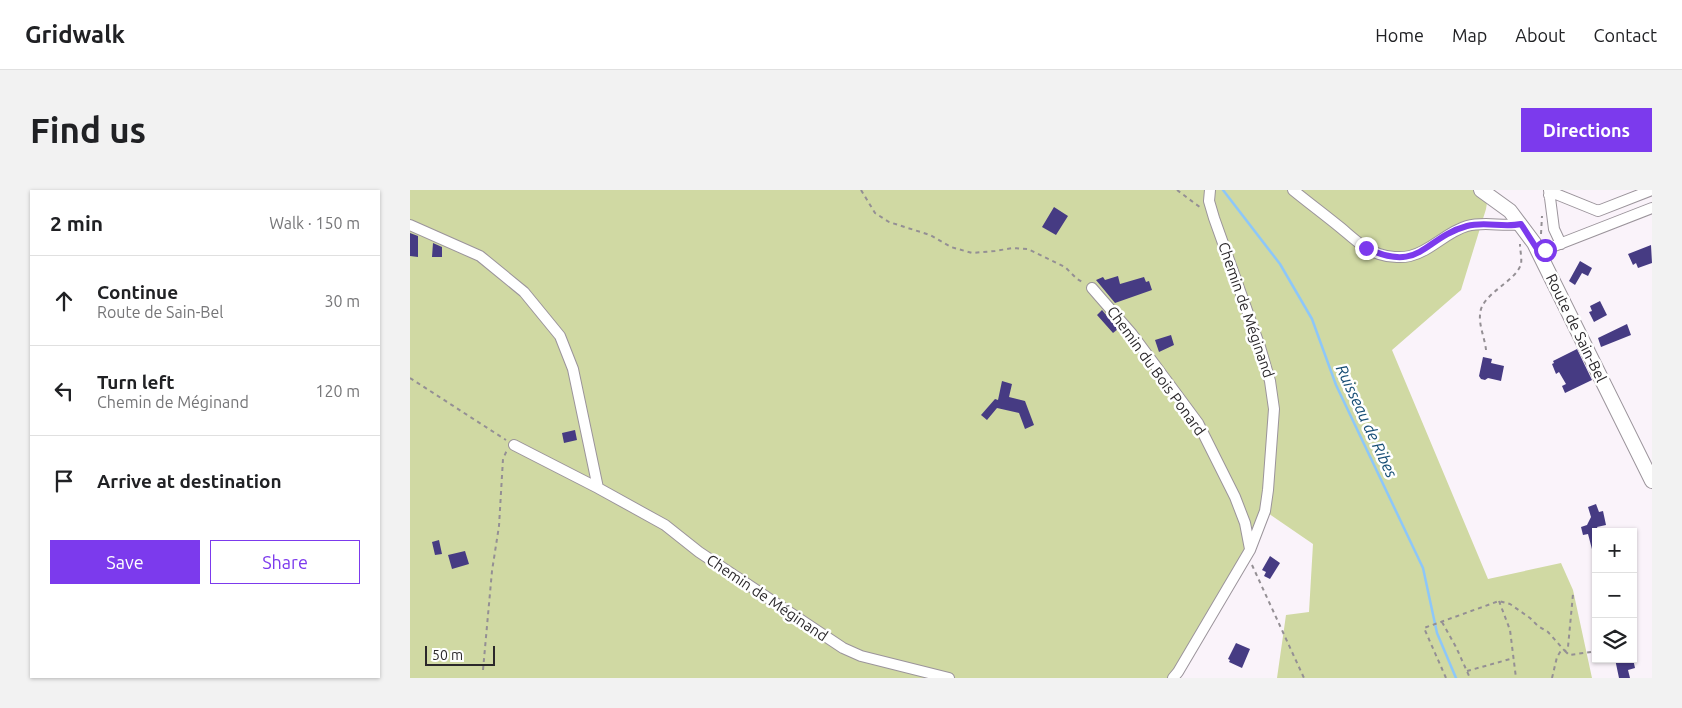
<!DOCTYPE html>
<html lang="en">
<head>
<meta charset="utf-8">
<style>
	:root { --surface:#fff; --page:#f2f2f2; --text:#202124; --muted:#757577; --line:#e0e0e0; --accent:#7c3aed }
	body { margin:0; font-family:Ubuntu,sans-serif; background:var(--page); color:var(--text) }
	.controls { position:absolute; right:15px; bottom:15px; display:grid; overflow:hidden; border-radius:0px; box-shadow:0 1px 4px #0004 }
	.controls button { width:45px; height:45px; display:grid; place-items:center; padding:0; border:0; border-bottom:1px solid var(--line); background:var(--surface); color:var(--text); font:25px sans-serif }
	.scale { position:absolute; left:15px; bottom:12px; width:70px; box-sizing:border-box; padding-left:5px; border:2px solid #2b282b; border-top:0; font-size:14px; line-height:18px; white-space:nowrap; color:#2b282b; -webkit-text-stroke:4px #fff; paint-order:stroke }
	.stop { position:absolute; width:15px; height:15px; margin:-11px; border:4px solid #7c3aed; border-radius:50%; background:#fff }
	.stop.end { background:#7c3aed; border-color:#fff; box-shadow:0 1px 5px #0008 }
	.list { margin:0; padding:0; list-style:none }
	h2 { display:flex; justify-content:space-between; align-items:center; height:65px; margin:0; padding:0 20px; font-size:21px }
	h2 small { font-size:16px; font-weight:400; color:var(--muted) }
	.list li { display:grid; grid-template-columns:32px 1fr auto; gap:15px; align-items:center; box-sizing:border-box; height:90px; padding:0 20px; border-top:1px solid var(--line) }
	.list b { display:block; font-size:19px; white-space:nowrap }
	.list p { margin:0; font-size:16px; white-space:nowrap; color:var(--muted) }
	.list em { font-size:16px; font-style:normal; color:var(--muted) }
	.actions { display:flex; gap:10px; padding:15px 20px }
	.actions a { flex:1; padding:11px 0; border:1px solid var(--accent); border-radius:0px; text-align:center; font-size:18px; color:var(--accent) }
	.actions .main { background:var(--accent); color:#fff }
	.icon { flex:none; width:28px; height:28px; fill:none; stroke:currentColor; stroke-width:2; stroke-linecap:round; stroke-linejoin:round }
	.map { position:relative; flex:none; width:1242px; height:488px; overflow:hidden; border-radius:0px }
	header { display:flex; align-items:center; gap:30px; box-sizing:border-box; height:70px; padding:0 25px; background:var(--surface); border-bottom:1px solid var(--line) }
	header strong { font-size:24px }
	nav { display:flex; gap:28px; margin-inline-start:auto; font-size:18px }
	.intro { display:flex; align-items:center; justify-content:space-between; box-sizing:border-box; height:120px; padding:0 30px }
	h1 { margin:0; font-size:35px }
	.button { padding:12px 22px; border-radius:0px; background:var(--accent); color:#fff; font-size:18px; font-weight:700 }
	main { display:flex; gap:30px; padding:0 30px }
	aside { flex:1; background:var(--surface); border-radius:0px; box-shadow:0 1px 4px #0004 }
	.map>svg:first-child { display:block }
	.green { fill:#d0d9a3 }
	.lines { fill:none; stroke-linecap:round; stroke-linejoin:round }
	.stream { stroke:#8dc7f9; stroke-width:2.5 }
	.building { fill:#463b83 }
	.minor-casing { stroke:#9b949b; stroke-width:12 }
	.secondary-casing { stroke:#9b949b; stroke-width:16 }
	.path { stroke:#948f94; stroke-width:2; stroke-dasharray:4 4; stroke-linecap:butt }
	.minor { stroke:#fff; stroke-width:10 }
	.secondary { stroke:#fff; stroke-width:14 }
	.route { stroke:#7c3aed; stroke-width:6 }
	.labels { text-anchor:middle; stroke-width:5; stroke-linejoin:round; paint-order:stroke }
	.street-label { font-size:15px; fill:#2b282b; stroke:#fff }
	.water-label { font-size:16px; font-style:italic; fill:#164d75; stroke:#fff }
</style>
</head>
<body>
<header>
<strong>Gridwalk</strong>
<nav><a>Home</a><a>Map</a><a>About</a><a>Contact</a></nav>
</header>
<div class="intro"><h1>Find us</h1><a class="button">Directions</a></div>
<main>
<aside>
<h2>2 min<small>Walk · 150 m</small></h2>
<ul class="list">
<li><svg class="icon" aria-label="ahead" viewBox="0 0 24 24"><path d="M12 20V5M6 11l6-6 6 6"/></svg><div><b>Continue</b><p>Route de Sain-Bel</p></div><em>30 m</em></li>
<li><svg class="icon" aria-label="left" viewBox="0 0 24 24"><path d="M17 20v-9H6M10 6l-5 5 5 5"/></svg><div><b>Turn left</b><p>Chemin de Méginand</p></div><em>120 m</em></li>
<li><svg class="icon" aria-label="arrive" viewBox="0 0 24 24"><path d="M6 21V4h12l-3 4 3 4H6"/></svg><div><b>Arrive at destination</b></div></li>
</ul>
<div class="actions"><a class="main">Save</a><a>Share</a></div>
</aside>
<div class="map">
<svg width="1242" height="488" viewBox="0 0 1242 488">
	<rect width="100%" height="100%" fill="#faf3fa"/>
	<path class="green" d="M0,0H1079L1076,19L1051,100L982,160L1078,389L1151,373L1163,400L1182,488H867L876,425L899,422L903,354L855,321L840,360L763,488H0Z"/>
	<g class="lines">
		<path class="stream" d="M813,0L870,74L902,129L926,195L1013,378L1027,443L1046,488"/>
	</g>
	<path class="building" d="M644,17L658,26L646,45L632,37Z
		M0,43L8,46V67L0,66Z
		M23,53L32,57V67H22Z
		M1241,55L1242,73L1228,78L1226,73L1223,75L1218,64Z
		M1170,71L1182,78L1178,86L1172,83L1165,95L1159,91Z
		M708,86L710,94L734,87L736,92L739,91L742,100L705,113L686,90L693,87L695,90Z
		M1190,111L1197,125L1184,132L1179,122L1182,121L1180,116Z
		M692,120L708,139L703,143L687,125Z
		M1217,134L1221,145L1191,157L1188,148Z
		M761,145L764,155L749,162L745,150Z
		M1167,159L1182,190L1155,203L1152,196L1156,194L1149,182L1146,184L1142,174L1144,173L1143,171Z
		M1073,167L1082,169L1081,173L1094,176L1091,191L1078,188L1075,190L1071,189L1069,186Z
		M592,191L602,194L599,207L615,211L624,235L615,239L609,223L587,218L577,230L571,225L585,209L588,210Z
		M165,240L167,250L154,253L152,243Z
		M1186,314L1189,322L1193,321L1196,335L1187,337L1189,342H1186V363H1183L1178,344L1173,345L1171,337L1177,335L1181,327L1178,317Z
		M29,350L32,364L25,365L22,352Z
		M55,361L59,374L42,379L38,365Z
		M860,366L870,373L860,389L854,386L856,382L852,380Z
		M826,453L840,459L832,478L819,472L820,470L818,469Z
		M1205,469H1223L1225,478L1218,480L1220,488H1209Z"/>
	<g class="lines">
		<g class="minor-casing">
			<path id="minor" d="M883,0C899,13 915,25 931,38C943,48 954,59 969,64C978,67 991,68 1000,66C1021,61 1036,42 1057,36C1075,31 1093,37 1111,34
				M1139,0L1144,39L1151,54
				M1139,5L1146,4L1188,21L1242,0
				M0,35L70,66L114,102L150,146L163,179L188,298
				M1129,62L1242,18
				M682,98L722,144L788,233L825,307L835,333L840,359
				M104,255L188,298L255,335L289,362L433,458L451,466L539,488
				M763,488L768,482L840,360L855,321L858,300L864,219L860,191L850,157L804,28L799,11L800,0"/>
		</g>
		<g class="secondary-casing">
			<path id="secondary" d="M1071,0L1100,21L1124,53L1242,291"/>
		</g>
		<path class="path" d="M451,0L465,23L479,32L520,45L541,57L562,63L585,61L603,58L618,59L655,77L667,89L674,93
			M767,0L791,18
			M1131,44L1132,26
			M1076,160C1075,149 1069,136 1070,125C1070,104 1106,92 1111,74C1112,68 1110,60 1110,54
			M0,188L96,250
			M842,375L894,488
			M1089,411L1100,440L1106,488
			M1032,432L1046,457L1060,488
			M1155,461L1159,465L1181,462
			M73,480L82,381L89,336L93,269L97,260
			M1057,481L1104,468
			M1036,488L1014,438L1089,411L1100,414L1120,428L1128,436L1138,442L1155,461L1158,457L1163,404
			M1142,488L1147,467L1152,459"/>
		<use href="#minor" class="minor"/>
		<use href="#secondary" class="secondary"/>
	</g>
	<g class="lines">
		<path class="route" d="M956,58C1011,84 1013,48 1057,36C1075,31 1093,38 1111,34L1129,62L1135,60"/>
	</g>
	<g class="labels">
		<g class="street-label">
			<text transform="translate(836 120) rotate(71)" y="5">Chemin de Méginand</text>
			<text transform="translate(1166 138) rotate(64)" y="5">Route de Sain-Bel</text>
			<text transform="translate(746 181) rotate(54)" y="5">Chemin du Bois Ponard</text>
			<text transform="translate(357 408) rotate(34)" y="5">Chemin de Méginand</text>
		</g>
		<g class="water-label">
			<text transform="translate(957 231) rotate(65)" y="6">Ruisseau de Ribes</text>
		</g>
	</g>
</svg>
<div class="controls">
<button>+</button>
<button>−</button>
<button><svg class="icon" aria-label="layers" viewBox="0 0 24 24"><path d="M12 4l9 5-9 5-9-5zM3 14l9 5 9-5"/></svg></button>
</div>
<div class="scale">50 m</div>
<div class="stop" style="left:1135px;top:60px"></div>
<div class="stop end" style="left:956px;top:58px"></div>
</div>
</main>
</body>
</html>
